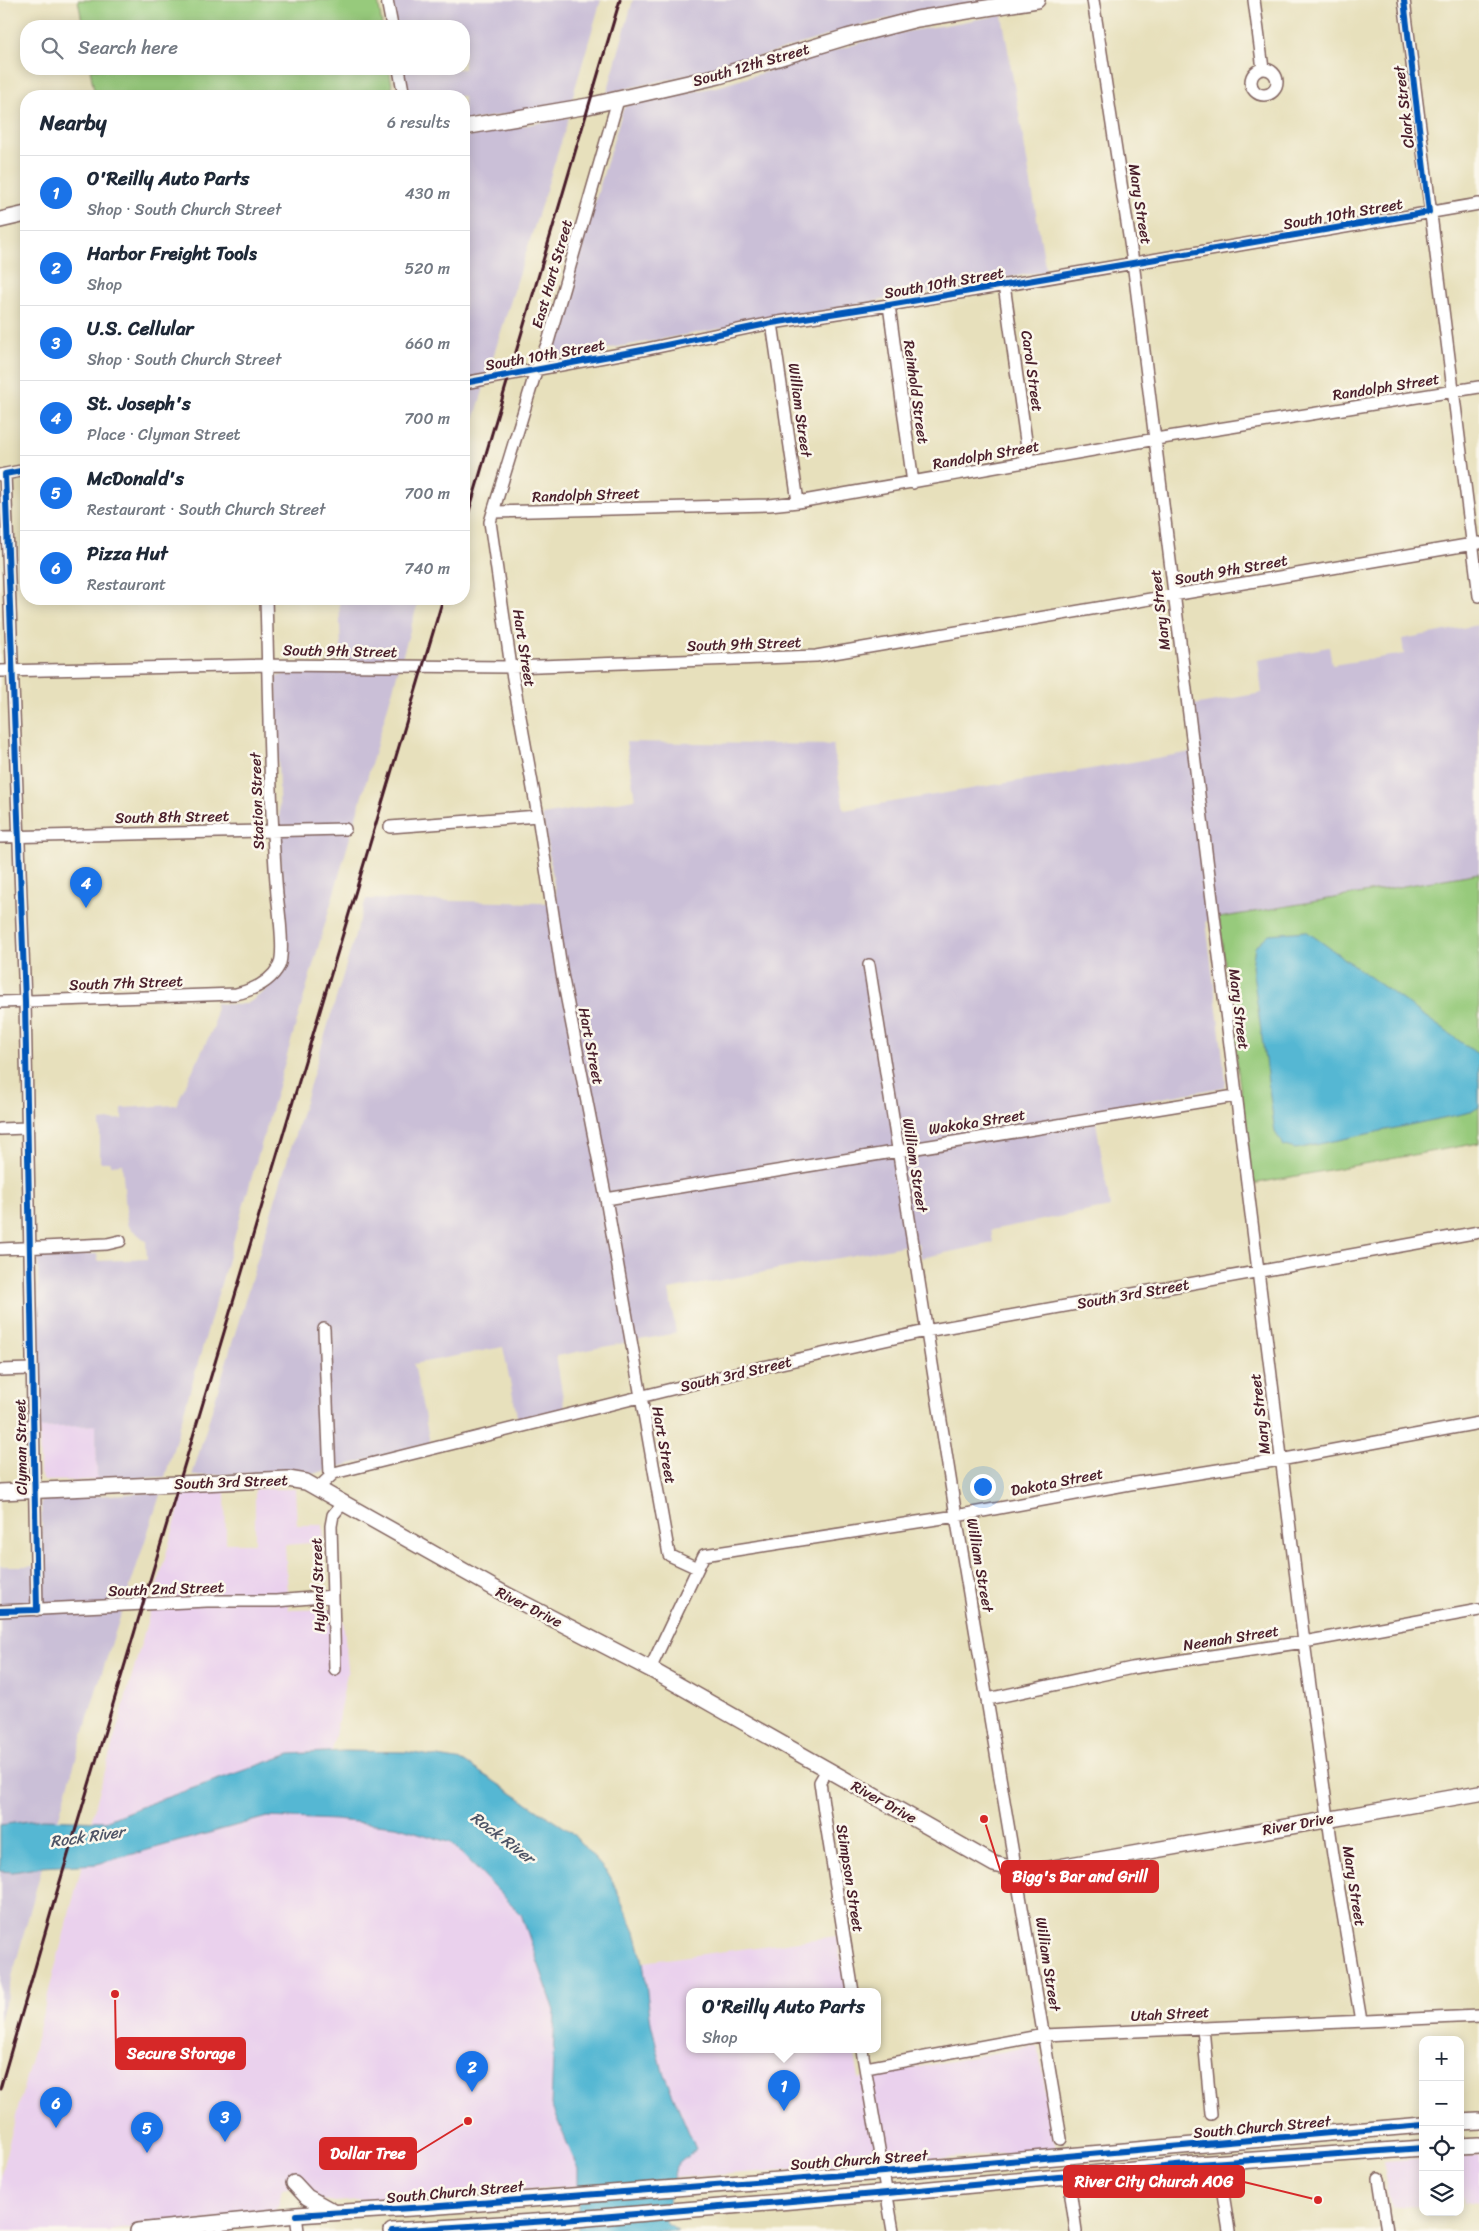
<!DOCTYPE html>
<html lang="en">
<head>
<meta charset="utf-8">
<style>
	:root { --surface:#fff; --page:#f6f6f7; --text:#1f2937; --muted:#747a83; --line:#e0e1e3; --accent:#1a73e8 }
	body { margin:0; font-family:Sriracha,sans-serif; background:var(--page); color:var(--text) }
	.controls { position:absolute; right:15px; bottom:15px; display:grid; overflow:hidden; border-radius:10px; box-shadow:0 2px 12px #0003 }
	.controls button { width:45px; height:45px; display:grid; place-items:center; padding:0; border:0; border-bottom:1px solid var(--line); background:var(--surface); color:var(--text); font:25px sans-serif }
	.you { position:absolute; left:982px; top:1486px; width:18px; height:18px; margin:-12px; border:4px solid #fff; border-radius:50%; background:#1a73e8; box-shadow:0 0 0 8px #1a73e833 }
	.badge { display:grid; place-items:center; width:32px; height:32px; border-radius:50%; background:var(--accent); color:#fff; font-size:16px; font-weight:700 }
	.pin { position:absolute; translate:-50% -41px; filter:drop-shadow(0 1px 2px #0008) }
	.pin::after { content:''; position:absolute; top:26px; width:18px; height:15px; background:inherit; clip-path:polygon(0 0,100% 0,50% 100%) }
	.popup { position:absolute; left:686px; top:1988px; width:195px; height:65px; box-sizing:border-box; display:grid; place-content:center; border-radius:10px; background:var(--surface); filter:drop-shadow(0 1px 4px #0005); font-size:16px; white-space:nowrap; color:var(--muted) }
	.popup b { font-size:19px; color:var(--text) }
	.popup::after { content:''; position:absolute; left:50%; top:100%; margin-left:-10px; border:10px solid transparent; border-top-color:var(--surface) }
	.list { margin:0; padding:0; list-style:none }
	h2 { display:flex; justify-content:space-between; align-items:center; height:65px; margin:0; padding:0 20px; font-size:21px }
	h2 small { font-size:16px; font-weight:400; color:var(--muted) }
	.list li { display:grid; grid-template-columns:32px 1fr auto; gap:15px; align-items:center; box-sizing:border-box; height:75px; padding:0 20px; border-top:1px solid var(--line) }
	.list b { display:block; font-size:19px; white-space:nowrap }
	.list p { margin:0; font-size:16px; white-space:nowrap; color:var(--muted) }
	.list em { font-size:16px; font-style:normal; color:var(--muted) }
	.icon { flex:none; width:28px; height:28px; fill:none; stroke:currentColor; stroke-width:2; stroke-linecap:round; stroke-linejoin:round }
	.map { position:relative; flex:none; width:1479px; height:2231px; overflow:hidden }
	.search { position:absolute; background:var(--surface); box-shadow:0 2px 12px #0003; left:20px; top:20px; width:450px; height:55px; display:flex; align-items:center; gap:12px; box-sizing:border-box; padding:0 18px; border-radius:20px; color:var(--muted); font-size:19px }
	.panel { position:absolute; background:var(--surface); box-shadow:0 2px 12px #0003; left:20px; top:90px; width:450px; height:515px; border-radius:20px }
	.map>svg:first-child { display:block }
	.built { fill:#ead1ed }
	.industrial { fill:#cabfd7 }
	.park { fill:#97ca7b; stroke:#707453 }
	.water { fill:#55b7d3; stroke:#506b7f }
	.lines { fill:none; stroke-linecap:round; stroke-linejoin:round }
	.street-casing { stroke:#81635e; stroke-width:14 }
	.secondary-casing { stroke:#81635e; stroke-width:18 }
	.street { stroke:#fff; stroke-width:11 }
	.secondary { stroke:#fff; stroke-width:15 }
	.rail { stroke:#4a1f2b; stroke-width:3 }
	.cycleway-casing { stroke:#fbf7ec; stroke-width:9 }
	.cycleway { stroke:#0057b8; stroke-width:6 }
	.labels { text-anchor:middle; stroke-width:5; stroke-linejoin:round; paint-order:stroke }
	.street-label { font-size:15px; fill:#4a1f2b; stroke:#fbf7ec }
	.water-label { font-size:16px; font-style:italic; fill:#4e5466; stroke:#fbf7ec }
	.leader { fill:none; stroke:#d62828; stroke-width:2 }
	.callout-dot { fill:#d62828; stroke:#fbf7ec; stroke-width:2 }
	.callout { fill:#d62828; stroke:#d62828; stroke-width:2 }
	.callout-label { font-size:16px; text-anchor:middle; font-weight:bold; fill:#fff }
</style>
</head>
<body>
<div class="map">
<svg width="1479" height="2231" viewBox="0 0 1479 2231">
	<rect width="100%" height="100%" fill="#fbf7ec"/>
	<filter id="ink" filterUnits="userSpaceOnUse"><feTurbulence type="fractalNoise" baseFrequency=".02" numOctaves="2"/><feDisplacementMap in="SourceGraphic" scale="10" xChannelSelector="R" yChannelSelector="G"/><feConvolveMatrix kernelMatrix="1 2 1 2 8 2 1 2 1" color-interpolation-filters="sRGB"/></filter>
	<filter id="wash" filterUnits="userSpaceOnUse"><feTurbulence type="fractalNoise" baseFrequency=".0096" numOctaves="4" result="noise"/><feDisplacementMap in="SourceGraphic" scale="20" xChannelSelector="R" yChannelSelector="G"/><feGaussianBlur stdDeviation="1.12" result="paint"/><feColorMatrix in="noise" values="0 0 0 0 0 0 0 0 0 0 0 0 0 0 0 0 0 1.4 0 .05"/><feComposite in="paint" operator="in"/></filter>
	<g filter="url(#wash)">
		<rect width="100%" height="100%" fill="#e7e0bc"/>
		<path class="built" d="M96,1425L97,1480L44,1481L40,1474L39,1428Z
			M255,1489H295L297,1525H323L324,1542L285,1545L289,1610L342,1609L348,1668L332,1751L290,1754L151,1803L104,1821H91L184,1491L225,1490L226,1543H255Z
			M267,1817L335,1820L396,1826L451,1843L521,1914L555,2011L551,2105L578,2169V2186L456,2195L404,2196L335,2202L321,2200L312,2193L307,2185L282,2189L279,2204L274,2212L249,2216L105,2231H0V2177L82,1865L97,1864Z
			M837,1936L846,1992H690V2050H854L859,2078L1032,2046L1037,2047L1039,2052L1056,2150L674,2178L682,2114L672,2097L663,2072L651,2023L643,1962Z
			M1479,2154V2201L1464,2203L1463,2197H1460V2156Z
			M1423,2159V2203L1392,2208L1383,2162Z"/>
		<path class="industrial" d="M391,0H601L571,102L464,122V96H407L402,69H464V26H395Z
			M633,0H993L904,15L866,24L725,67L607,93Z
			M1002,15L1046,271L572,355L554,356L552,344L623,109L627,105L720,86L882,36Z
			M569,117L499,338L464,453V137Z
			M339,599H419L165,1477L97,1480L96,1425L39,1428L38,1258L44,1255L97,1254L98,1261L147,1259L146,1241L128,1226L127,1222L122,1164L111,1165V1162H100V1121L122,1119V1108L176,1105L214,1026L216,1003L238,1005L250,1002L265,991L273,982L285,918L281,868L276,677L288,673H342Z
			M1478,625L1479,873L1206,921L1226,1082L1224,1087L1094,1110L1110,1207L991,1230L993,1243L921,1258L918,1243L669,1290L676,1333L556,1356L565,1410L518,1421L503,1347L414,1364L430,1443L309,1475L288,1472L192,1476L366,899L543,903L557,902L542,815L635,799L626,742L833,745L844,810L1198,751L1193,705L1262,693L1258,660L1329,647L1332,665L1404,654L1402,639Z
			M161,1492L96,1691L58,1820L42,1819L0,1825V1566H43L41,1502L44,1499Z
			M42,1867L0,2021V1871L13,1872Z"/>
		<path class="park" d="M78,0H378L382,26H83Z
			M90,69H389L394,96H95Z
			M1479,873V1143L1252,1184L1219,918Z"/>
		<path class="water" d="M1306,931L1479,1055V1107L1471,1112L1296,1149L1284,1146L1275,1132L1252,966L1255,947L1269,934Z
			M343,1751L407,1752L463,1761L570,1831L610,1876L635,1932L643,1962L651,2023L663,2072L696,2149L676,2166L665,2221L677,2231H578V2169L551,2105L555,2011L521,1914L451,1843L396,1826L335,1820L267,1817L97,1864L42,1867L13,1872L0,1871V1825L42,1819L105,1821L151,1803L290,1754Z"/>
	</g>
	<g filter="url(#ink)">
		<g class="lines">
			<g class="street-casing">
				<path id="street" d="M387,0L392,26
					M1093,0L1133,262L1304,1642L1333,1855L1361,2021
					M1254,0L1263,69
					M1404,0L1479,596
					M1251 82a13 13 0 1 1 26 0a13 13 0 1 1-26 0Z
					M399,69L404,96
					M618,100L548,342L536,371L490,522L511,667L538,816L562,974L606,1199L669,1555L697,1568
					M1004,285L1029,462
					M889,305L913,483
					M772,323L798,502
					M464,383L642,350L772,323L889,305L1479,204
					M5,474L25,1002L37,1610
					M0,475L26,470
					M494,512L769,505L798,502L1156,439L1479,387
					M0,671L268,665L511,667L816,656L1479,543
					M390,827L538,816
					M0,837L345,829
					M869,965L956,1516L1061,2139
					M0,1002L236,994C253,990 270,983 279,966C285,953 279,910 277,895C269,796 269,697 266,599
					M0,1129L26,1128
					M606,1199L1235,1096
					M0,1249L107,1244L120,1241
					M324,1329L330,1475
					M0,1370L31,1369
					M317,1489L334,1473L736,1373L926,1331L1479,1232
					M0,1611L207,1601H276L333,1596
					M335,1669L331,1526L333,1515L342,1504
					M650,1669L704,1555L956,1516L1130,1484L1280,1460L1479,1423
					M988,1699L1132,1668L1304,1642L1479,1610
					M827,1770L820,1782L824,1811L853,1992
					M1203,2028L1211,2114
					M862,2050L893,2231
					M866,2068L1044,2035L1479,2016
					M1379,2179L1387,2231
					M1221,2181L1229,2231
					M1071,2196L1076,2231
					M296,2215L298,2231"/>
			</g>
			<g class="secondary-casing">
				<path id="secondary" d="M464,127L588,106L719,76L847,37L917,19L1037,0
					M0,220L26,214
					M0,1492L288,1479L306,1482L503,1593L650,1669L994,1864L1017,1870H1042L1479,1793
					M1460,2122L1479,2121
					M1460,2146L1479,2145
					M294,2183L307,2197L334,2212
					M138,2231L296,2215L427,2207L883,2172L1423,2125
					M392,2231L564,2220L887,2193L1197,2164L1423,2148"/>
			</g>
			<use href="#street" class="street"/>
			<use href="#secondary" class="secondary"/>
			<path class="rail" d="M464,528L620,0
				M0,2089L56,1895L443,599"/>
			<g class="cycleway-casing">
				<path id="cycleway" d="M464,383L642,350L772,323L889,305L1429,212L1404,0
					M0,1611L37,1610L25,1002L5,474L26,470
					M296,2215L427,2207L883,2172L1423,2125
					M392,2231L564,2220L887,2193L1197,2164L1423,2148"/>
			</g>
			<use href="#cycleway" class="cycleway"/>
		</g>
	</g>
	<g class="labels">
		<g class="street-label">
			<text transform="translate(751 65) rotate(-16)" y="5">South 12th Street</text>
			<text transform="translate(1404 107) rotate(-97)" y="5">Clark Street</text>
			<text transform="translate(1140 204) rotate(81)" y="5">Mary Street</text>
			<text transform="translate(1343 214) rotate(-10)" y="5">South 10th Street</text>
			<text transform="translate(552 274) rotate(-74)" y="5">East Hart Street</text>
			<text transform="translate(944 283) rotate(-10)" y="5">South 10th Street</text>
			<text transform="translate(545 355) rotate(-10)" y="5">South 10th Street</text>
			<text transform="translate(1032 371) rotate(82)" y="5">Carol Street</text>
			<text transform="translate(1386 387) rotate(-9)" y="5">Randolph Street</text>
			<text transform="translate(916 392) rotate(82)" y="5">Reinhold Street</text>
			<text transform="translate(800 410) rotate(82)" y="5">William Street</text>
			<text transform="translate(986 455) rotate(-10)" y="5">Randolph Street</text>
			<text transform="translate(586 495) rotate(-2)" y="5">Randolph Street</text>
			<text transform="translate(1231 570) rotate(-10)" y="5">South 9th Street</text>
			<text transform="translate(1160 610) rotate(-97)" y="5">Mary Street</text>
			<text transform="translate(744 644) rotate(-2)" y="5">South 9th Street</text>
			<text transform="translate(524 648) rotate(81)" y="5">Hart Street</text>
			<text transform="translate(340 651) rotate(1)" y="5">South 9th Street</text>
			<text transform="translate(257 801) rotate(-92)" y="5">Station Street</text>
			<text transform="translate(172 817) rotate(-1)" y="5">South 8th Street</text>
			<text transform="translate(126 983) rotate(-2)" y="5">South 7th Street</text>
			<text transform="translate(1239 1009) rotate(83)" y="5">Mary Street</text>
			<text transform="translate(591 1046) rotate(79)" y="5">Hart Street</text>
			<text transform="translate(977 1122) rotate(-9)" y="5">Wakoka Street</text>
			<text transform="translate(915 1165) rotate(81)" y="5">William Street</text>
			<text transform="translate(1133 1294) rotate(-10)" y="5">South 3rd Street</text>
			<text transform="translate(736 1374) rotate(-13)" y="5">South 3rd Street</text>
			<text transform="translate(1260 1414) rotate(-97)" y="5">Mary Street</text>
			<text transform="translate(664 1445) rotate(80)" y="5">Hart Street</text>
			<text transform="translate(21 1447) rotate(-91)" y="5">Clyman Street</text>
			<text transform="translate(231 1482) rotate(-2)" y="5">South 3rd Street</text>
			<text transform="translate(1057 1482) rotate(-11)" y="5">Dakota Street</text>
			<text transform="translate(980 1565) rotate(80)" y="5">William Street</text>
			<text transform="translate(318 1585) rotate(-92)" y="5">Hyland Street</text>
			<text transform="translate(166 1589) rotate(-2)" y="5">South 2nd Street</text>
			<text transform="translate(529 1607) rotate(27)" y="5">River Drive</text>
			<text transform="translate(1231 1638) rotate(-9)" y="5">Neenah Street</text>
			<text transform="translate(884 1802) rotate(29)" y="5">River Drive</text>
			<text transform="translate(1298 1824) rotate(-10)" y="5">River Drive</text>
			<text transform="translate(850 1878) rotate(81)" y="5">Stimpson Street</text>
			<text transform="translate(1354 1886) rotate(81)" y="5">Mary Street</text>
			<text transform="translate(1048 1964) rotate(81)" y="5">William Street</text>
			<text transform="translate(1170 2014) rotate(-3)" y="5">Utah Street</text>
			<text transform="translate(1262 2127) rotate(-5)" y="5">South Church Street</text>
			<text transform="translate(859 2160) rotate(-4)" y="5">South Church Street</text>
			<text transform="translate(455 2192) rotate(-5)" y="5">South Church Street</text>
		</g>
		<g class="water-label">
			<text transform="translate(87 1836) rotate(-8)" y="6">Rock River</text>
			<text transform="translate(503 1837) rotate(37)" y="6">Rock River</text>
		</g>
	</g>
	<path class="leader" d="M984 1819L1002 1876M115 1994L116 2053M468 2121L416 2153M1318 2200L1244 2182"/>
	<g class="callout-dot">
		<circle cx="984" cy="1819" r="5"/>
		<circle cx="115" cy="1994" r="5"/>
		<circle cx="468" cy="2121" r="5"/>
		<circle cx="1318" cy="2200" r="5"/>
	</g>
	<g class="callout">
		<rect x="1002" y="1861" width="156" height="31" rx="5"/>
		<rect x="116" y="2038" width="129" height="31" rx="5"/>
		<rect x="320" y="2138" width="96" height="31" rx="5"/>
		<rect x="1064" y="2166" width="180" height="31" rx="5"/>
	</g>
	<g class="callout-label">
		<text x="1080" y="1882">Bigg's Bar and Grill</text>
		<text x="181" y="2059">Secure Storage</text>
		<text x="368" y="2159">Dollar Tree</text>
		<text x="1154" y="2187">River City Church AOG</text>
	</g>
</svg>
<div class="controls">
<button>+</button>
<button>−</button>
<button><svg class="icon" aria-label="locate" viewBox="0 0 24 24"><circle cx="12" cy="12" r="6"/><path d="M12 2v4M12 18v4M2 12h4M18 12h4"/></svg></button>
<button><svg class="icon" aria-label="layers" viewBox="0 0 24 24"><path d="M12 4l9 5-9 5-9-5zM3 14l9 5 9-5"/></svg></button>
</div>
<div class="you"></div>
<div class="pin badge" style="left:784px;top:2111px">1</div>
<div class="popup"><b>O'Reilly Auto Parts</b>Shop</div>
<div class="pin badge" style="left:472px;top:2092px">2</div>
<div class="pin badge" style="left:225px;top:2142px">3</div>
<div class="pin badge" style="left:86px;top:908px">4</div>
<div class="pin badge" style="left:147px;top:2153px">5</div>
<div class="pin badge" style="left:56px;top:2128px">6</div>
<div class="search"><svg class="icon" aria-label="search" viewBox="0 0 24 24"><circle cx="10" cy="10" r="6"/><path d="M15 15l6 6"/></svg>Search here</div>
<section class="panel">
<h2>Nearby<small>6 results</small></h2>
<ul class="list">
<li><span class="badge">1</span><div><b>O'Reilly Auto Parts</b><p>Shop · South Church Street</p></div><em>430 m</em></li>
<li><span class="badge">2</span><div><b>Harbor Freight Tools</b><p>Shop</p></div><em>520 m</em></li>
<li><span class="badge">3</span><div><b>U.S. Cellular</b><p>Shop · South Church Street</p></div><em>660 m</em></li>
<li><span class="badge">4</span><div><b>St. Joseph's</b><p>Place · Clyman Street</p></div><em>700 m</em></li>
<li><span class="badge">5</span><div><b>McDonald's</b><p>Restaurant · South Church Street</p></div><em>700 m</em></li>
<li><span class="badge">6</span><div><b>Pizza Hut</b><p>Restaurant</p></div><em>740 m</em></li>
</ul>
</section>
</div>
</body>
</html>
